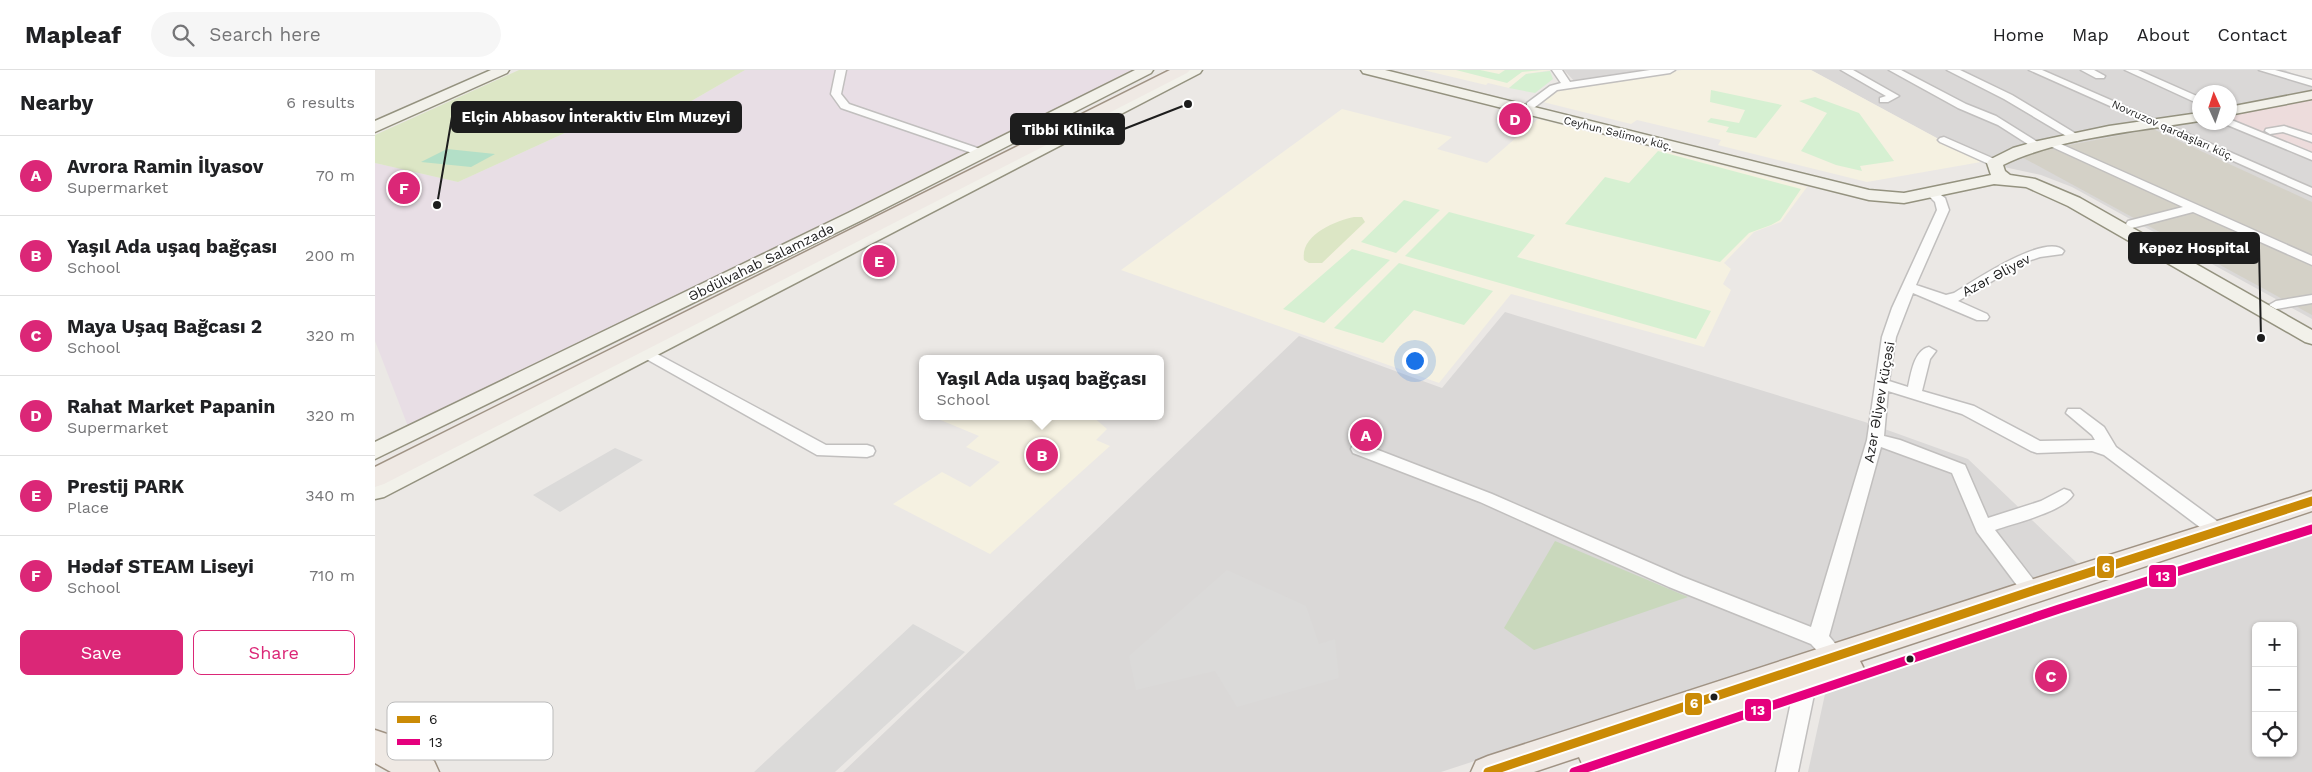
<!DOCTYPE html>
<html lang="en">
<head>
<meta charset="utf-8">
<style>
	:root { --surface:#fff; --page:#f6f6f6; --text:#202124; --muted:#757577; --line:#e0e0e0; --accent:#db2777 }
	body { margin:0; font-family:"Work Sans",sans-serif; background:var(--page); color:var(--text) }
	.controls { position:absolute; right:15px; bottom:15px; display:grid; overflow:hidden; border-radius:8px; box-shadow:0 1px 4px #0004 }
	.controls button { width:45px; height:45px; display:grid; place-items:center; padding:0; border:0; border-bottom:1px solid var(--line); background:var(--surface); color:var(--text); font:25px sans-serif }
	.compass { position:absolute; left:1817px; top:15px; width:45px; height:45px; border-radius:50%; background:var(--surface); box-shadow:0 1px 4px #0004; rotate:357deg }
	.you { position:absolute; left:1039px; top:290px; width:18px; height:18px; margin:-12px; border:4px solid #fff; border-radius:50%; background:#1a73e8; box-shadow:0 0 0 8px #1a73e833 }
	.badge { display:grid; place-items:center; width:32px; height:32px; border-radius:50%; background:var(--accent); color:#fff; font-size:16px; font-weight:700 }
	.pin { position:absolute; translate:-50% -50%; border:2px solid #fff; box-shadow:0 1px 5px #0006 }
	.popup { position:absolute; left:544px; top:285px; width:245px; height:65px; box-sizing:border-box; display:grid; place-content:center; border-radius:8px; background:var(--surface); filter:drop-shadow(0 1px 4px #0005); font-size:16px; white-space:nowrap; color:var(--muted) }
	.popup b { font-size:19px; color:var(--text) }
	.popup::after { content:''; position:absolute; left:50%; top:100%; margin-left:-10px; border:10px solid transparent; border-top-color:var(--surface) }
	.list { margin:0; padding:0; list-style:none }
	h2 { display:flex; justify-content:space-between; align-items:center; height:65px; margin:0; padding:0 20px; font-size:21px }
	h2 small { font-size:16px; font-weight:400; color:var(--muted) }
	.list li { display:grid; grid-template-columns:32px 1fr auto; gap:15px; align-items:center; box-sizing:border-box; height:80px; padding:0 20px; border-top:1px solid var(--line) }
	.list b { display:block; font-size:19px; white-space:nowrap }
	.list p { margin:0; font-size:16px; white-space:nowrap; color:var(--muted) }
	.list em { font-size:16px; font-style:normal; color:var(--muted) }
	.actions { display:flex; gap:10px; padding:15px 20px }
	.actions a { flex:1; padding:11px 0; border:1px solid var(--accent); border-radius:8px; text-align:center; font-size:18px; color:var(--accent) }
	.actions .main { background:var(--accent); color:#fff }
	.icon { flex:none; width:28px; height:28px; fill:none; stroke:currentColor; stroke-width:2; stroke-linecap:round; stroke-linejoin:round }
	.map { position:relative; flex:none; width:1937px; height:702px; overflow:hidden }
	header { display:flex; align-items:center; gap:30px; box-sizing:border-box; height:70px; padding:0 25px; background:var(--surface); border-bottom:1px solid var(--line) }
	header strong { font-size:24px }
	nav { display:flex; gap:28px; margin-inline-start:auto; font-size:18px }
	.search { width:350px; height:45px; background:var(--page); display:flex; align-items:center; gap:12px; box-sizing:border-box; padding:0 18px; border-radius:28px; color:var(--muted); font-size:19px }
	main { display:flex }
	aside { flex:1; background:var(--surface) }
	.map>svg:first-child { display:block }
	.residential { fill:#dad8d7; fill-rule:evenodd }
	.commercial { fill:#eddcdc }
	.industrial { fill:#e8dee5 }
	.education { fill:#f5f1e1 }
	.construction { fill:#d4d1c7 }
	.grass { fill:#dce6c5 }
	.forest { fill:#c9d8bc }
	.park { fill:#d6f0d2 }
	.pitch { fill:#b3dfc7 }
	.parking { fill:#dbdad9 }
	.lines { fill:none; stroke-linecap:round; stroke-linejoin:round }
	.street-casing { stroke:#c1bfbe; stroke-width:3 }
	.secondary-casing { stroke:#94927f; stroke-width:3 }
	.primary-casing { stroke:#a09384; stroke-width:3 }
	.street { fill:#fcfcfb; fill-rule:evenodd }
	.secondary { fill:#f2f1ea; fill-rule:evenodd }
	.primary { fill:#efe9e4; fill-rule:evenodd }
	.bus-1-casing { stroke:#fff; stroke-width:13 }
	.bus-2-casing { stroke:#fff; stroke-width:13 }
	.bus-1 { stroke:#cb8b06; stroke-width:9 }
	.bus-2 { stroke:#e5007d; stroke-width:9 }
	.bus-dot { fill:#1d1d1d; stroke:#fff; stroke-width:2 }
	.labels { text-anchor:middle; stroke-width:4; stroke-linejoin:round; paint-order:stroke }
	.far-street-label { font-size:11px; fill:#1d1d1d; stroke:#fff }
	.street-label { font-size:14px; fill:#1d1d1d; stroke:#fff }
	.key { fill:#fff; stroke:#bbb; stroke-width:1 }
	.key-label { font-size:14px; fill:#1d1d1d }
	.leader { fill:none; stroke:#1d1d1d; stroke-width:2 }
	.callout-dot { fill:#1d1d1d; stroke:#fff; stroke-width:2 }
	.callout { fill:#1d1d1d; stroke:#1d1d1d; stroke-width:2 }
	.callout-label { font-size:15px; text-anchor:middle; font-weight:bold; fill:#fff }
	.line-badge { stroke:#fff; stroke-width:2 }
	.badge-label { font-size:14px; text-anchor:middle; font-weight:bold; fill:#fff }
</style>
</head>
<body>
<header>
<strong>Mapleaf</strong>
<div class="search"><svg class="icon" aria-label="search" viewBox="0 0 24 24"><circle cx="10" cy="10" r="6"/><path d="M15 15l6 6"/></svg>Search here</div>
<nav><a>Home</a><a>Map</a><a>About</a><a>Contact</a></nav>
</header>
<main>
<aside>
<h2>Nearby<small>6 results</small></h2>
<ul class="list">
<li><span class="badge">A</span><div><b>Avrora Ramin İlyasov</b><p>Supermarket</p></div><em>70 m</em></li>
<li><span class="badge">B</span><div><b>Yaşıl Ada uşaq bağçası</b><p>School</p></div><em>200 m</em></li>
<li><span class="badge">C</span><div><b>Maya Uşaq Bağcası 2</b><p>School</p></div><em>320 m</em></li>
<li><span class="badge">D</span><div><b>Rahat Market Papanin</b><p>Supermarket</p></div><em>320 m</em></li>
<li><span class="badge">E</span><div><b>Prestij PARK</b><p>Place</p></div><em>340 m</em></li>
<li><span class="badge">F</span><div><b>Hədəf STEAM Liseyi</b><p>School</p></div><em>710 m</em></li>
</ul>
<div class="actions"><a class="main">Save</a><a>Share</a></div>
</aside>
<div class="map">
<svg width="1937" height="702" viewBox="0 0 1937 702">
	<rect width="100%" height="100%" fill="#ebe8e5"/>
	<path class="residential" d="M1189,0H1283L1200,12Z
		M1436,0H1910L1929,9L1937,14V23L1855,39L1854,22H1824V52L1849,53L1937,90V249L1697,117L1666,105L1606,92Z
		M1130,242L1490,352L1593,389L1703,494L1066,702H468L924,266L1067,318Z
		M1937,456V702H1433L1452,615ZM1881,556H1918V683H1881Z"/>
	<path class="commercial" d="M1937,29V86L1855,51V45Z"/>
	<path class="industrial" d="M370,0H761L34,359L0,271V93L83,112L205,56L261,63Z"/>
	<path class="education" d="M1048,0H1177L1151,4L1134,18L1113,13L1111,15Z
		M1307,0H1436L1606,92L1492,112L1343,75L1346,70L1262,50L1256,54L1168,32L1183,21L1200,16Z
		M967,39L1077,67L1062,79L1112,93L1163,49L1432,117L1406,152L1379,162L1349,193L1356,199L1348,214L1356,220L1329,277L1136,224L1064,313L746,200Z
		M556,346H717L732,359L721,370L735,376L615,484L518,434L567,402L595,417L625,392L591,377L604,366Z"/>
	<path class="construction" d="M1778,59L1937,132V245L1643,85Z"/>
	<path class="grass" d="M144,0H370L261,63L205,56L83,112L0,93V65Z
		M979,147H987L990,152L947,193H934L929,190C925,165 960,151 979,147Z"/>
	<path class="forest" d="M1180,471L1313,527L1159,580L1129,558Z"/>
	<path class="park" d="M1081,0H1105L1124,4L1130,0H1167L1147,2L1132,13Z
		M1175,1L1178,9L1160,23L1134,18L1151,4Z
		M1336,20L1407,35L1381,68L1351,62L1354,57L1332,52L1336,48L1364,53L1370,40L1335,32Z
		M1440,27L1484,43L1519,91L1485,96L1487,101L1461,95L1426,81L1452,43L1424,31Z
		M1283,81L1426,119L1405,150L1396,155L1374,163L1345,192L1190,154L1230,107L1254,113Z
		M1029,130L1065,140L1021,183L986,172Z
		M1074,142L1160,165L1142,187L1336,241L1321,269L1030,186Z
		M977,179L1015,190L949,253L908,239Z
		M1024,193L1118,221L1089,255L1039,240L1008,273L959,258Z"/>
	<path class="pitch" d="M72,79L120,84L96,97L46,92Z"/>
	<path class="parking" d="M240,378L268,390L185,442L158,425Z
		M852,500L931,536L944,574L960,569L964,608L862,637L840,601L761,620L754,586Z
		M538,554L590,582L460,702H379Z"/>
	<g class="lines">
		<g class="street-casing">
			<path id="street" d="M461,0H471L466,24L474,34L611,81L613,83L607,86L603,85L466,38L456,24Z
				M1177,0H1187L1195,12L1275,0H1300L1295,3L1182,20L1160,37H1152V33L1175,16L1186,13Z
				M1466,0H1478L1524,26L1513,32H1505V28L1511,26Z
				M1514,0H1526L1591,34L1621,46L1669,76L1667,78H1659L1623,55L1583,38Z
				M1572,0H1585L1637,25L1708,68L1702,71L1698,70L1629,29Z
				M1654,0H1667L1937,118V126Z
				M1706,0H1719L1730,6L1729,8H1721Z
				M1750,0H1763L1824,27V34Z
				M1884,0H1900L1937,10V16Z
				M1854,49L1937,83V90L1850,54L1849,52H1854Z
				M1909,56L1937,65V72L1908,62L1895,64L1890,61L1891,59Z
				M1569,67L1624,91L1626,93L1620,96L1616,95L1565,72L1563,70L1565,68Z
				M1679,71L1937,186V195L1818,142L1757,158L1753,157L1751,154L1753,151L1808,137L1675,76L1673,74Z
				M1556,118L1570,128L1574,140L1541,215L1571,225L1579,223C1596,213 1672,161 1689,181L1687,184L1665,187L1650,192L1583,231L1612,244L1614,247L1612,250H1602L1538,223L1521,267L1514,311L1533,317C1536,304 1539,280 1554,277L1561,281L1555,289L1547,321L1599,336L1665,371L1720,370L1717,365L1691,343L1693,339H1705L1729,357L1741,377L1850,457L1853,462L1850,467L1844,469L1838,467L1729,385L1717,381L1662,383L1656,381L1587,344L1513,321L1509,366L1525,370L1590,395L1613,448L1666,431L1689,419L1695,421L1698,425C1688,442 1639,453 1620,460L1667,521L1664,526L1657,528L1650,526L1602,462L1577,403L1506,377L1454,566L1476,593L1473,599L1466,601L1459,599L1436,574L1294,517L1105,432L978,383L976,379L978,375L984,373L990,375L1117,424L1308,507L1436,557L1492,370L1507,267L1517,238L1562,140L1560,132L1550,122Z
				M1937,225V233L1901,239L1894,235L1901,231Z
				M271,278L451,375H492L498,377L500,381L498,385L492,387L442,385L266,286L263,283Z
				M1423,599L1430,602L1441,615L1423,702H1401L1419,618L1413,608L1416,602Z"/>
		</g>
		<g class="secondary-casing">
			<path id="secondary" d="M116,0H134L132,3L0,62V51Z
				M760,0H778L776,3L485,151L0,389V372L473,143Z
				M809,0H827L825,3L9,427L0,429V411Z
				M986,0H1010L1494,120L1529,123L1616,105L1612,93L1614,90L1638,78L1663,71L1734,56L1824,43V51C1764,61 1682,68 1628,95L1630,101L1635,105L1660,109L1705,128L1937,260V274L1930,272L1693,136L1651,117L1619,114L1529,133L1494,130L988,3Z
				M1937,21V29L1854,45V37Z"/>
		</g>
		<g class="primary-casing">
			<path id="primary" d="M795,0H815L812,3L9,414L0,417V397Z
				M1937,421V441L1485,591L1489,599L1484,608L1220,700L1208,696L1204,687L1159,702H1096L1101,691L1113,686L1646,513Z
				M0,660L12,664L59,691L64,702H16L0,693Z"/>
		</g>
		<use href="#street" class="street"/>
		<use href="#secondary" class="secondary"/>
		<use href="#primary" class="primary"/>
		<g class="bus-1-casing">
			<path id="bus-1" d="M1113,702L1657,521L1937,431"/>
		</g>
		<g class="bus-2-casing">
			<path id="bus-2" d="M1199,702L1684,539L1937,459"/>
		</g>
		<use href="#bus-1" class="bus-1"/>
		<use href="#bus-2" class="bus-2"/>
	</g>
	<g class="bus-dot">
		<circle cx="1535" cy="589" r="4.5"/>
		<circle cx="1339" cy="627" r="4.5"/>
	</g>
	<g class="labels">
		<g class="far-street-label">
			<text transform="translate(1798 60) rotate(24)" y="4">Novruzov qardaşları küç.</text>
			<text transform="translate(1243 63) rotate(14)" y="4">Ceyhun Səlimov küç.</text>
		</g>
		<g class="street-label">
			<text transform="translate(386 192) rotate(-26)" y="5">Əbdülvahab Salamzadə</text>
			<text transform="translate(1621 205) rotate(-28)" y="5">Azər Əliyev</text>
			<text transform="translate(1504 332) rotate(-80)" y="5">Azər Əliyev küçəsi</text>
		</g>
	</g>
	<rect x="12" y="632" width="166" height="58" rx="8" class="key"/>
	<rect x="22" y="646" width="23" height="7" fill="#cb8b06"/>
	<rect x="22" y="669" width="23" height="6" fill="#e5007d"/>
	<g class="key-label">
		<text x="54" y="654">6</text>
		<text x="54" y="677">13</text>
	</g>
	<path class="leader" d="M62 135L77 47M813 34L749 59M1886 268L1884 178"/>
	<g class="callout-dot">
		<circle cx="62" cy="135" r="5"/>
		<circle cx="813" cy="34" r="5"/>
		<circle cx="1886" cy="268" r="5"/>
	</g>
	<g class="callout">
		<rect x="77" y="32" width="289" height="30" rx="5"/>
		<rect x="636" y="44" width="113" height="30" rx="5"/>
		<rect x="1754" y="163" width="130" height="30" rx="5"/>
	</g>
	<g class="callout-label">
		<text x="221" y="52">Elçin Abbasov İnteraktiv Elm Muzeyi</text>
		<text x="693" y="65">Tibbi Klinika</text>
		<text x="1819" y="183">Kəpəz Hospital</text>
	</g>
	<g class="line-badge">
		<rect x="1721" y="485" width="19" height="24" rx="5" fill="#cb8b06"/>
		<rect x="1773" y="494" width="29" height="24" rx="5" fill="#e5007d"/>
		<rect x="1309" y="622" width="19" height="24" rx="5" fill="#cb8b06"/>
		<rect x="1369" y="628" width="28" height="24" rx="5" fill="#e5007d"/>
	</g>
	<g class="badge-label">
		<text x="1731" y="502">6</text>
		<text x="1788" y="511">13</text>
		<text x="1319" y="638">6</text>
		<text x="1383" y="645">13</text>
	</g>
</svg>
<div class="controls">
<button>+</button>
<button>−</button>
<button><svg class="icon" aria-label="locate" viewBox="0 0 24 24"><circle cx="12" cy="12" r="6"/><path d="M12 2v4M12 18v4M2 12h4M18 12h4"/></svg></button>
</div>
<svg class="compass" viewBox="-18 -18 36 36"><path d="M0-13l5 13h-10z" fill="#e53935"/><path d="M0 13l5-13h-10z" fill="#757577"/></svg>
<div class="you"></div>
<div class="pin badge" style="left:991px;top:365px">A</div>
<div class="pin badge" style="left:667px;top:385px">B</div>
<div class="popup"><b>Yaşıl Ada uşaq bağçası</b>School</div>
<div class="pin badge" style="left:1676px;top:606px">C</div>
<div class="pin badge" style="left:1140px;top:49px">D</div>
<div class="pin badge" style="left:504px;top:191px">E</div>
<div class="pin badge" style="left:29px;top:118px">F</div>
</div>
</main>
</body>
</html>
